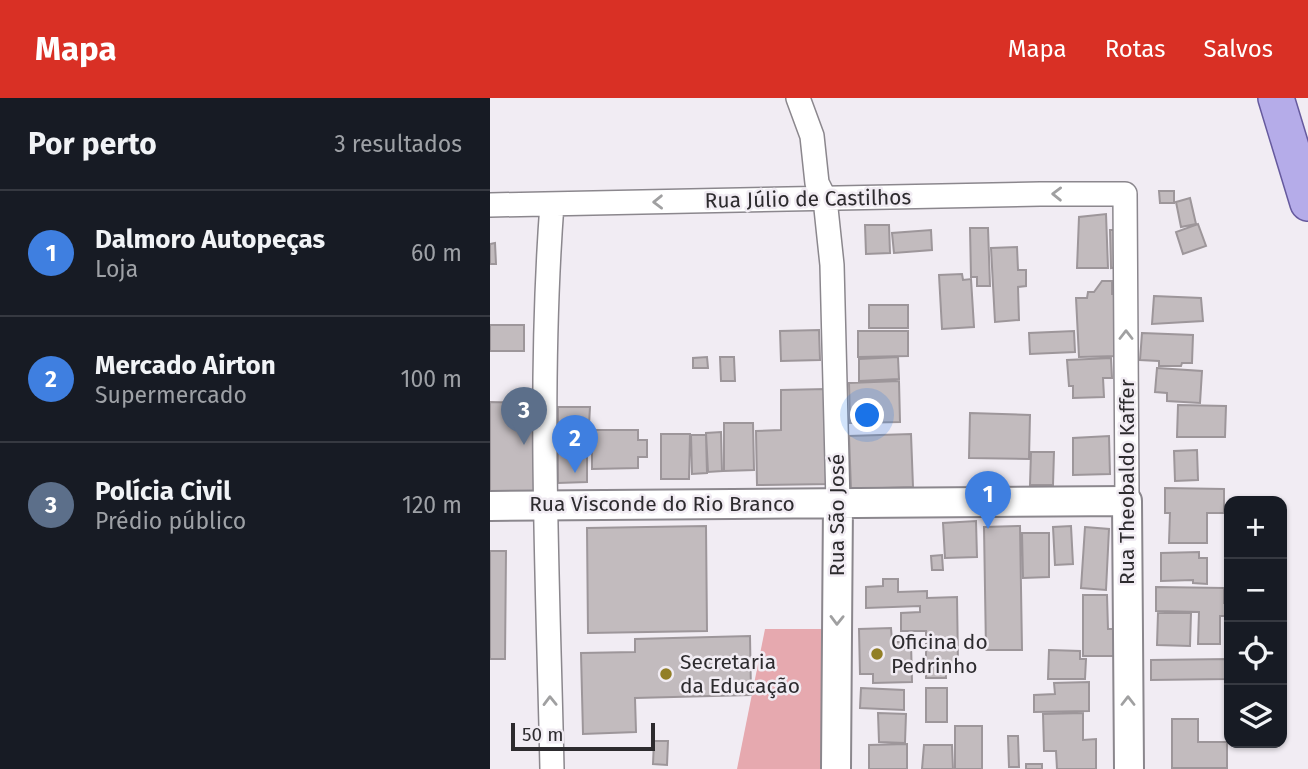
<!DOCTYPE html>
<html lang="pt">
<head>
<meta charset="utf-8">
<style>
	:root { --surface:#171b24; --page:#20242c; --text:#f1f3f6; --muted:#9ea1a6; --line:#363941; --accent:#d93025 }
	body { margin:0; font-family:"Fira Sans",sans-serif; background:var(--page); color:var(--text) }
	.controls { position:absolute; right:21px; bottom:21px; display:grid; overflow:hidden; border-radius:14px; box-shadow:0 2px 5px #0004 }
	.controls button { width:63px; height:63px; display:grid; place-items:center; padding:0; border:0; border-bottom:2px solid var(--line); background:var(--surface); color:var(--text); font:35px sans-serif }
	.scale { position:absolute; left:21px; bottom:18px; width:144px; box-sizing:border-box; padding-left:7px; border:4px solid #2d2b2e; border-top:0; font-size:19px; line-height:24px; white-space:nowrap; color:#2d2b2e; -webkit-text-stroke:5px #f1ecf3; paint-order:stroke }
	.you { position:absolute; left:378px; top:318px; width:24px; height:24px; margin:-18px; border:5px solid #fff; border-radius:50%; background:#1a73e8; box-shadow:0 0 0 10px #1a73e833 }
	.badge { display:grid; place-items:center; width:46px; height:46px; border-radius:50%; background:var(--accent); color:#fff; font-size:23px; font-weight:700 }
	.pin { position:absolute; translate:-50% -58px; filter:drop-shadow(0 2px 4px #0008) }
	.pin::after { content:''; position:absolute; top:37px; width:24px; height:21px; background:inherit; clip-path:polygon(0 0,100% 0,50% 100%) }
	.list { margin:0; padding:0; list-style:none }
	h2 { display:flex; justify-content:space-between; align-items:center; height:91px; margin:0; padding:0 28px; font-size:30px }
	h2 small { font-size:23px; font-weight:400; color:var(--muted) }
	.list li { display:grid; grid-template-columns:46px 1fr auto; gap:21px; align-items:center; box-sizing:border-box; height:126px; padding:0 28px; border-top:2px solid var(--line) }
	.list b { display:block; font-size:26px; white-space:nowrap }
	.list p { margin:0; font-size:23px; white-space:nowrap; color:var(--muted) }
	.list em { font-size:23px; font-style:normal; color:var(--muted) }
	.icon { flex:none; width:38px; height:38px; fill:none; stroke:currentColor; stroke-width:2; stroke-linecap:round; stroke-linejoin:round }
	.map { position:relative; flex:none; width:818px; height:671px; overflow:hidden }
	header { display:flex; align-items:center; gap:42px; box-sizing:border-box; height:98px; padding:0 35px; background:var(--accent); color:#fff }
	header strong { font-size:33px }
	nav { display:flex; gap:38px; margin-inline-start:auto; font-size:24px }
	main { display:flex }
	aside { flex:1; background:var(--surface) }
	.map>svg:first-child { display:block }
	.green { fill:#e6a9af }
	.building { fill:#c2bbbe; stroke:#9d969a; stroke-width:2 }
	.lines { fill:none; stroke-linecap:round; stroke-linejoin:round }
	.minor-casing { stroke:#8b878d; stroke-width:26 }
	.tertiary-casing { stroke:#8b878d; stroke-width:32 }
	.primary-casing { stroke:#665a9e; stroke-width:38 }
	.minor { stroke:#fff; stroke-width:23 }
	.tertiary { stroke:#fff; stroke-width:28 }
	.primary { stroke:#b5ace9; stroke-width:35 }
	.oneway { stroke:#a0a0a1 }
	.poi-dot { fill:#927f26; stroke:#f1ecf3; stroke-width:2.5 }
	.labels { text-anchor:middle; stroke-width:5; stroke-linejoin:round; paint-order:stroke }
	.street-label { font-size:21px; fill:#2d2b2e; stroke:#f1ecf3 }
	.poi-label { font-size:21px; fill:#2d2b2e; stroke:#f1ecf3; text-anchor:start }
</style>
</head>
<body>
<header>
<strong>Mapa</strong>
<nav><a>Mapa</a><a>Rotas</a><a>Salvos</a></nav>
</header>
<main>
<aside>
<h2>Por perto<small>3 resultados</small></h2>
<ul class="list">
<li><span class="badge" style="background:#3f7fe0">1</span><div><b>Dalmoro Autopeças</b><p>Loja</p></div><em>60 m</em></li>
<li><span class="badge" style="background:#3f7fe0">2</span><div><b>Mercado Airton</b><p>Supermercado</p></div><em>100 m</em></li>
<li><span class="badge" style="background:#5c6f8a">3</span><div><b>Polícia Civil</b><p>Prédio público</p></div><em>120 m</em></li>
</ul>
</aside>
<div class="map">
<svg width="818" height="671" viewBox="0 0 818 671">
	<rect width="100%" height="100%" fill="#f1ecf3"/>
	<path class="green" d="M275,531H339L334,671H247Z"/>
	<path class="building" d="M669,93H684V105H670Z
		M700,100L706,126L691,129L686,104Z
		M616,116L618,170H587L589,119Z
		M708,126L716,148L693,156L686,134Z
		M375,127H399L400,155L376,156Z
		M480,130H498L500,188H487V179H481Z
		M441,132L442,152L404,155L402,135Z
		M620,132H629V169L621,170Z
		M5,145L6,166H0V146Z
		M527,149L528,172H536V188L528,189L529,222L505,224L501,150Z
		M472,176L473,182L481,181L484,229L452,231L449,177Z
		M612,183H622V196H625L628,258L589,259L586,200H597L598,194H604Z
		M664,198L711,200L713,223L662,226Z
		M379,207H418V230H379Z
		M0,227H34V253H0Z
		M329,232L330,262L291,263L290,233Z
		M368,233H418V258L368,259Z
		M584,233L585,254L540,256L539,235Z
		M652,235L703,237L702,265H692L691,268H669V263L650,262Z
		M217,259L218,270H203V260Z
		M230,259H244L245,283H231Z
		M408,259L409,281L369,283V261Z
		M621,260L622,280H613L614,299L583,300V288H579L577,262Z
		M667,270L712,273L710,305L677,303V295L665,294Z
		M409,283L410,324L360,325L359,285Z
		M336,291L340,386L267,387L266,333L291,332V292Z
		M0,304L52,305L50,394H0Z
		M688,307L736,308L735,339H687Z
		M68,309H100L99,327H68Z
		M480,315L540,317L539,361L479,360Z
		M234,325H263L264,372L234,373Z
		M97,331V384L68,385V332Z
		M102,332H148V342H157V359H148V370L102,371Z
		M231,334L232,373L218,374L216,335Z
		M171,336H200L199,381H171Z
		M421,336L423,389L361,391L359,338Z
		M201,337H216L217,375L202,376Z
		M619,338L620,376L583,377V340Z
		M707,352L708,382L685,383L684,353Z
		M541,354H564L563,387H540Z
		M675,390L734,391V415H717V445H679L680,415H675Z
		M486,423L487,459L455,460L453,425Z
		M216,428L217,533L98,535L97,430Z
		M530,428L532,552H496L494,429Z
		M581,428L583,466L565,467L563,429Z
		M595,429L619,431L616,492L591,490Z
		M532,435H559V479L533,480Z
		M0,453H16L15,561H0Z
		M709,454V460H717V486L703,485V482L671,483V455Z
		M452,457L453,472H442L441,458Z
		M393,481H408V494L437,493V500L467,499L468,565L455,566L456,580H436V533H411V515L430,514V508L376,510V489L393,488Z
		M666,489L734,490V505H739V518H730V546H708L709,514L666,513Z
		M593,497H617L618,531H627L628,558H593Z
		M668,515H701L700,548L667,547Z
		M401,530L402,544H421L422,584L383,585V576H370L369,531Z
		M260,538L261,597L145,600L146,634L93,636L91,555L145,554V541Z
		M559,552L590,553V561H596L595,581H558Z
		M739,561V581L661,582V562Z
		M599,584V613L544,614V597L565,596L564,585Z
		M371,590L414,592V612L370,610Z
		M436,590H457V624H436Z
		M388,615L416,616L415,645L389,644Z
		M593,615V642L606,641V671H567L566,653H554L553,616Z
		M682,621H708V644H737V670H682Z
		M465,628H492V671H465Z
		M518,638H528L529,669H519Z
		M164,643H178L177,667L163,666Z
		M417,646V671H379V647Z
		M434,647H462L463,671H432Z
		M536,666H552V671H536Z"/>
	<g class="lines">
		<g class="minor-casing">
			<path id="minor" d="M308,0L322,38L327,85L335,101L342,167L348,405
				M0,107L550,96H635L637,403
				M62,671C58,483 48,293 62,106"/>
		</g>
		<g class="tertiary-casing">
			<path id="tertiary" d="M0,408L637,403L639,671
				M346,671L348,405"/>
		</g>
		<g class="primary-casing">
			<path id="primary" d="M786,0L818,105"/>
		</g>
		<use href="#minor" class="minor"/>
		<use href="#tertiary" class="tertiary"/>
		<use href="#primary" class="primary"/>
	</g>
	<defs><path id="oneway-chevron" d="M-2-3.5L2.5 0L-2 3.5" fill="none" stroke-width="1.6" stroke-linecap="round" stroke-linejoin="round" transform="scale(1.75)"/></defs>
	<g class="oneway">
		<use href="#oneway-chevron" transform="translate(567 96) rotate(-179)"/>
		<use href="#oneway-chevron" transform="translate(168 104) rotate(179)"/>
		<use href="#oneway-chevron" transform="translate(636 237) rotate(-90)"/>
		<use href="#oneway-chevron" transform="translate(347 522) rotate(91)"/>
		<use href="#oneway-chevron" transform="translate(60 603) rotate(-91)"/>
		<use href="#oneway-chevron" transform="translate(638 603) rotate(-90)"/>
	</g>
	<g class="poi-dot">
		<circle cx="387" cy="556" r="7"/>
		<circle cx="176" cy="576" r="7"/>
	</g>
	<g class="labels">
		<g class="street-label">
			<text transform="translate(318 101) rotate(-1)" y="7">Rua Júlio de Castilhos</text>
			<text transform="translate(637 384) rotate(-90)" y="7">Rua Theobaldo Kaffer</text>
			<text x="172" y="413">Rua Visconde do Rio Branco</text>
			<text transform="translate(347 417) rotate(-90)" y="7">Rua São José</text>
		</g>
		<g class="poi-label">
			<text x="401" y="551">Oficina do<tspan x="401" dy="24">Pedrinho</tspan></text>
			<text x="190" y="571">Secretaria<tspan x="190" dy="24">da Educação</tspan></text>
		</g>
	</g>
</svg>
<div class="controls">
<button>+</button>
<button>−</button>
<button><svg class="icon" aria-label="locate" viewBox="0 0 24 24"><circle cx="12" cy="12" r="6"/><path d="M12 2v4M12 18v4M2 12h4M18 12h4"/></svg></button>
<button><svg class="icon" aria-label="layers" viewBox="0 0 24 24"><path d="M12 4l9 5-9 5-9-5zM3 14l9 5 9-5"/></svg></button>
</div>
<div class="scale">50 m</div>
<div class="you"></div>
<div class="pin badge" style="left:498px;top:431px;background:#3f7fe0">1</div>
<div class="pin badge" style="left:85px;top:375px;background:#3f7fe0">2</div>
<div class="pin badge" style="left:34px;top:347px;background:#5c6f8a">3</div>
</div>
</main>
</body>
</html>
